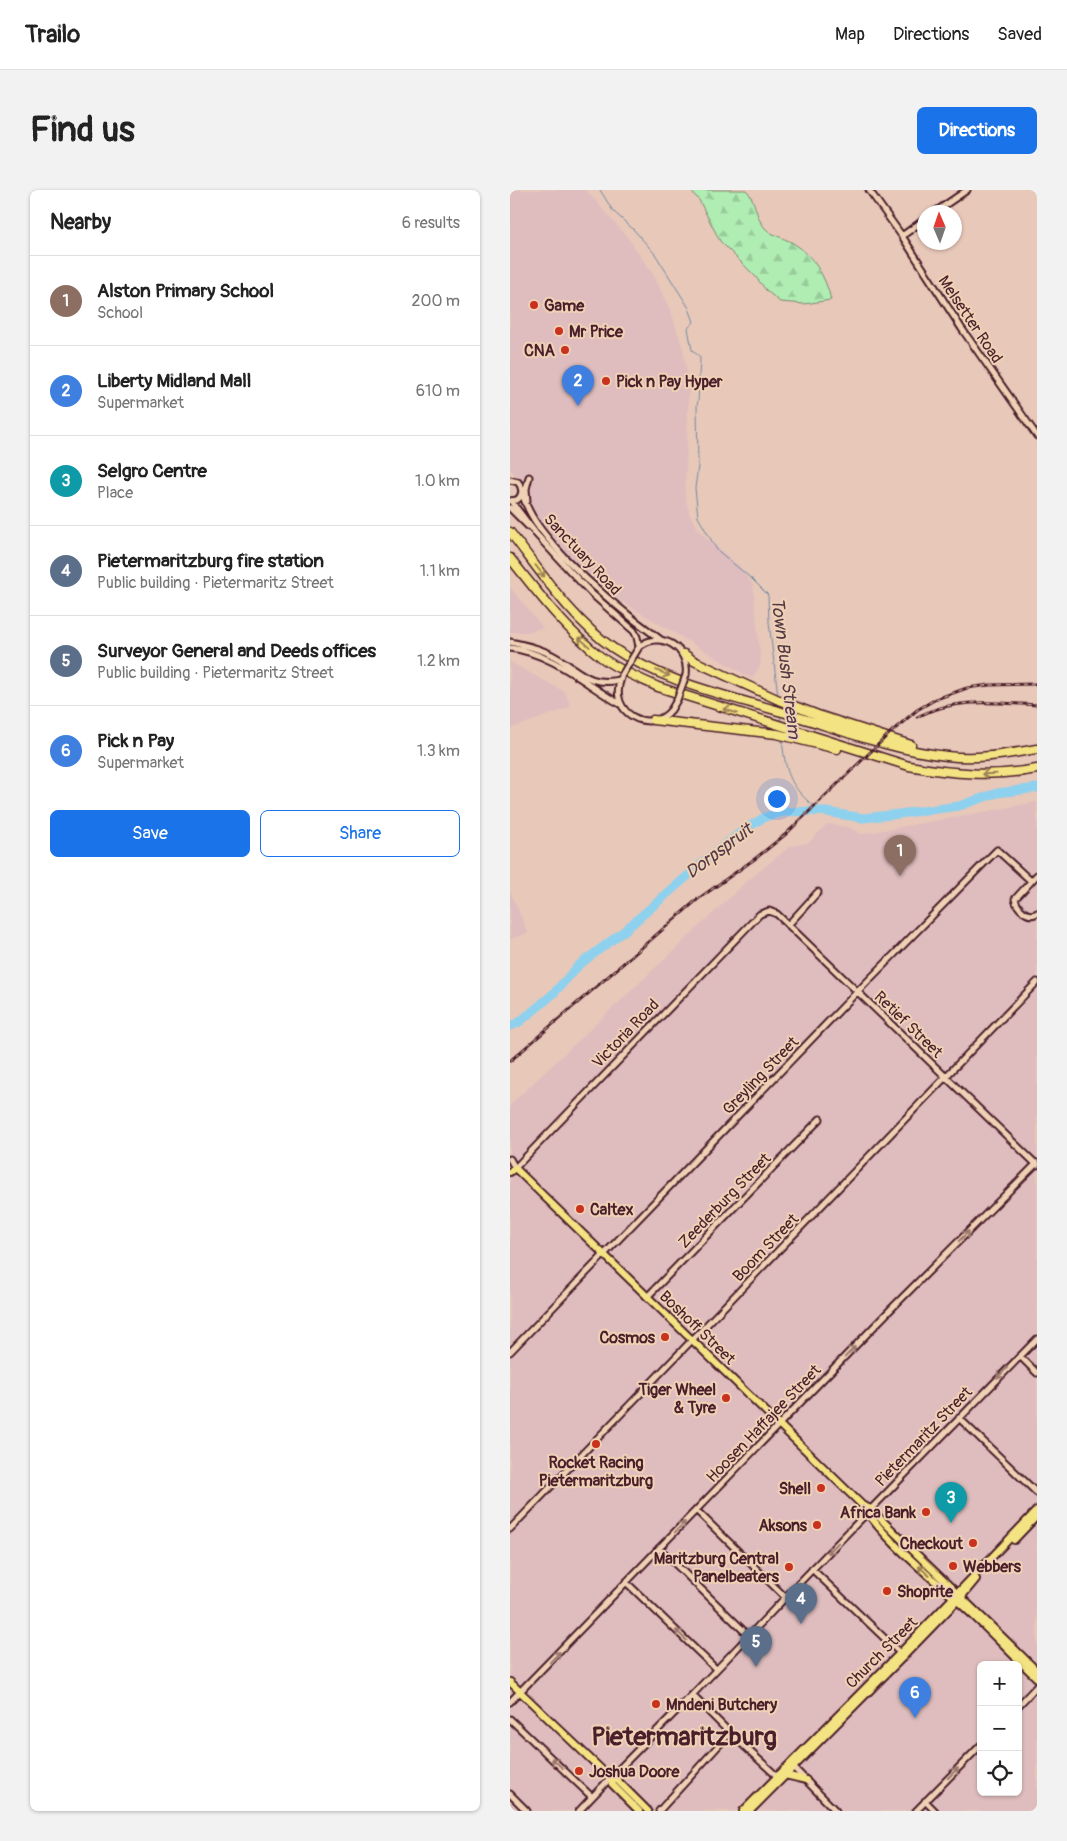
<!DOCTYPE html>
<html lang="en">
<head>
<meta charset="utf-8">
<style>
	:root { --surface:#fff; --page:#f2f2f2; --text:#222; --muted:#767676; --line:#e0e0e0; --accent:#1a73e8 }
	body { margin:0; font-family:Pangolin,sans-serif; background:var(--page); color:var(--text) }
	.controls { position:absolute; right:15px; bottom:15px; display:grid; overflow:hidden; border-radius:8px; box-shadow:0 1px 4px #0004 }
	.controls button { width:45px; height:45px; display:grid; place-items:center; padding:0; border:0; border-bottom:1px solid var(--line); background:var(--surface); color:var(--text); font:25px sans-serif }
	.compass { position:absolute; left:407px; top:15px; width:45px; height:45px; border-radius:50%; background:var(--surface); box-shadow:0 1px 4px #0004; rotate:358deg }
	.you { position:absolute; left:266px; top:608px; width:18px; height:18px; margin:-12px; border:4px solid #fff; border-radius:50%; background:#1a73e8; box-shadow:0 0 0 8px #1a73e833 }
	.badge { display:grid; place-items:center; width:32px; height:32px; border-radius:50%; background:var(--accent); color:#fff; font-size:16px; font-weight:700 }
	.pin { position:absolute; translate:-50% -41px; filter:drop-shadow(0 1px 2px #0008) }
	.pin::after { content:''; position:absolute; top:26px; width:18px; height:15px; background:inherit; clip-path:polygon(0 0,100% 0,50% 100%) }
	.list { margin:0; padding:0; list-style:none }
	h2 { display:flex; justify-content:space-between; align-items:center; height:65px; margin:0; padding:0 20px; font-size:21px }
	h2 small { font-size:16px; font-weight:400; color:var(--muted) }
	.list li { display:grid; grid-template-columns:32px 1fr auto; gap:15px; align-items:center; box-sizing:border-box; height:90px; padding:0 20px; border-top:1px solid var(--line) }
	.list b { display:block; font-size:19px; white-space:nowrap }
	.list p { margin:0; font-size:16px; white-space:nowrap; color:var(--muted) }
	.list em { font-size:16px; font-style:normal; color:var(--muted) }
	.actions { display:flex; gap:10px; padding:15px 20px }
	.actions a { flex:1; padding:11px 0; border:1px solid var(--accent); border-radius:8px; text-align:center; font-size:18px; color:var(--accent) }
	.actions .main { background:var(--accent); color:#fff }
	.icon { flex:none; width:28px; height:28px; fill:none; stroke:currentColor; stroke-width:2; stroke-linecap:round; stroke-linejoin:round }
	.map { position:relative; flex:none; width:527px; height:1621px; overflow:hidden; border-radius:8px }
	header { display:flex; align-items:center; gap:30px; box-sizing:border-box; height:70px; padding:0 25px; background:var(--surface); border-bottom:1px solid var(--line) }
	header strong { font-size:24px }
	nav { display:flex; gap:28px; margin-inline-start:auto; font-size:18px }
	.intro { display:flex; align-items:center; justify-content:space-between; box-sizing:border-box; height:120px; padding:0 30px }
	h1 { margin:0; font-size:35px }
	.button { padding:12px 22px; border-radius:8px; background:var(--accent); color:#fff; font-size:18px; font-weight:700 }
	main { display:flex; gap:30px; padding:0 30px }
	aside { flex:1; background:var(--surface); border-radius:8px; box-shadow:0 1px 4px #0004 }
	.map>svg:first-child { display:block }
	.built { fill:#dfbdbe; fill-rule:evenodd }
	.forest { fill:url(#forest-firs); stroke:#7c866f }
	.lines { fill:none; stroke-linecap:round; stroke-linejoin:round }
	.stream { stroke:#728aa0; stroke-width:1 }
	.river { stroke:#8dd1ee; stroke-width:9 }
	.minor-casing { stroke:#4a1f2b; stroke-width:9 }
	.major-casing { stroke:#4a1f2b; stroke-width:10 }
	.highway-casing { stroke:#4a1f2b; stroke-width:11 }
	.minor { stroke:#efd1b5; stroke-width:5 }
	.major { stroke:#f4e382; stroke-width:6 }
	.highway { stroke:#f4e382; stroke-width:8 }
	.rail-casing { stroke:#4a1f2b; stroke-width:3 }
	.rail { stroke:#efd1b5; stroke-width:1; stroke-dasharray:4; stroke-linecap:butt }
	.minor-bridge-casing { stroke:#4a1f2b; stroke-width:9; stroke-linecap:butt }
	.minor-bridge { stroke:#efd1b5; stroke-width:5 }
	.oneway { stroke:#9f8156 }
	.oneway2 { stroke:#9c7870 }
	.poi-dot { fill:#c8321e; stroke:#efd1b5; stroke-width:2 }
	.labels { text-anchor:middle; stroke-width:4; stroke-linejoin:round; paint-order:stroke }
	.poi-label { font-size:16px; font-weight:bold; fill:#4a1f2b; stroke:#efd1b5; text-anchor:start }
	.street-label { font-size:16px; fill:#4a1f2b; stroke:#efd1b5 }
	.water-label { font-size:18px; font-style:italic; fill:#543a48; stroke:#efd1b5 }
	.town-label { font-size:26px; font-weight:bold; fill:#4a1f2b; stroke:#efd1b5 }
</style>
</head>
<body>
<header>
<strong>Trailo</strong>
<nav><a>Map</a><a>Directions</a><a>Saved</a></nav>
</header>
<div class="intro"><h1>Find us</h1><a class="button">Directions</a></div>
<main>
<aside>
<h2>Nearby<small>6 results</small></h2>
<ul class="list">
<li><span class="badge" style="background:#8d6e63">1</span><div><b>Alston Primary School</b><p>School</p></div><em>200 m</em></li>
<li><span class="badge" style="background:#3f7fe0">2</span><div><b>Liberty Midland Mall</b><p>Supermarket</p></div><em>610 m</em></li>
<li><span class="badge" style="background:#0f9aa8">3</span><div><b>Selgro Centre</b><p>Place</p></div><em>1.0 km</em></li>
<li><span class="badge" style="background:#5c6f8a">4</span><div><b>Pietermaritzburg fire station</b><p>Public building · Pietermaritz Street</p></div><em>1.1 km</em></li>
<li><span class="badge" style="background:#5c6f8a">5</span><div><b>Surveyor General and Deeds offices</b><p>Public building · Pietermaritz Street</p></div><em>1.2 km</em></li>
<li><span class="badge" style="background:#3f7fe0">6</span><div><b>Pick n Pay</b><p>Supermarket</p></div><em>1.3 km</em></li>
</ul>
<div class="actions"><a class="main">Save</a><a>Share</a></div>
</aside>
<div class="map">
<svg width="527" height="1621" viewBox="0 0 527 1621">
	<defs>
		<pattern id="forest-firs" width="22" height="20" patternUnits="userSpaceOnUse" patternTransform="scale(1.25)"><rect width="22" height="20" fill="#afedb3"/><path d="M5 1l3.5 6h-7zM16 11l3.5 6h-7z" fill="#98cb9a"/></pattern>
	</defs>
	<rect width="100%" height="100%" fill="#e8c8b9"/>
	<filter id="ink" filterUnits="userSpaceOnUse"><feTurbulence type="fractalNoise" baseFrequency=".02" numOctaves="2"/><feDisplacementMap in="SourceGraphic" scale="10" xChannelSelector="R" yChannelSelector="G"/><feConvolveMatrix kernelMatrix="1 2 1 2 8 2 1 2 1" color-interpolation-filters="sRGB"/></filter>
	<g filter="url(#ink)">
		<path class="built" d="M0,0H76L118,48L144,86L161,122L173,159L179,196L175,304L179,323L190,342L230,377L243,395L251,474L242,489L99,404L75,383L32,339L15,308V301L0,278Z
			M0,397L33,438L17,442H0Z
			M0,472L55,502L61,517L0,539Z
			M527,612V1621H0V972L3,968L0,964V915L235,693L280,656L298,653L317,634L338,637L352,644ZM471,1475H508V1602H471Z
			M0,701L18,743L0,749Z"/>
		<path class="forest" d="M180,0H236C246,9 245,28 255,38C261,45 274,48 283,53C303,65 316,87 321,110L294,114L270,112L256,100L245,86L210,51L189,10Z"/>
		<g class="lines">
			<path class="stream" d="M90,0L103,21L124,40L145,64L179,118L184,132L178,138L182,160L190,167C190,175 189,181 189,189C187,198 190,206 187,215L188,276L185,298L188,327L207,360L243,390L258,405L259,432L268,506
				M270,525L271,533
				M272,550C276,586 281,599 310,621"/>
			<path class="river" d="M0,836L8,833L23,821L43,804L69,775L114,741L204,663L235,639L255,627L274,622L310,621L353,628L389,624L449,616L487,603L527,598"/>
			<g class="minor-casing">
				<path id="minor" d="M359,0L392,46L452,139L527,246
					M425,22L457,0
					M392,46L414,30
					M0,290L8,292C13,298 13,305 7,310L0,311
					M12,303C19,328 37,348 54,367C85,399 115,424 151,450
					M1,311L27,345L60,381L82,404L124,441L127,447L129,457C150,439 180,458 176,485
					M17,311L16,299L19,287
					M0,318L18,336
					M0,452C15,455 29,458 42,465C69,479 77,497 110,490
					M0,458C42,463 75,494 110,514
					M111,488C97,524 141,545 161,520C163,517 165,513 167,510
					M527,685L505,709C507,718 518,729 527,723
					M278,735L308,702
					M0,969L5,978
					M5,978L250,724L259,721L267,724L527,975
					M137,1107L310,929
					M0,1162L347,802L487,660L521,691
					M510,1166L527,1183
					M449,1228L527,1303
					M361,1319L527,1149
					M186,1320L275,1407
					M0,1339L527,792
					M149,1358L238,1445
					M302,1379L390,1463
					M116,1392L206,1479
					M182,1505L220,1543L270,1589
					M0,1512L382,1118L527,973
					M508,1516L527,1496
					M0,1529L82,1607
					M282,1576L326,1621
					M0,1604L17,1621
					M415,1611L425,1621
					M69,1621C106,1581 145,1543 183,1504C241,1444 298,1383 357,1323
					M149,1621L220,1543
					M406,1621L471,1555"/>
			</g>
			<g class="major-casing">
				<path id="major" d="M0,982L5,978L352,1315C376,1351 412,1379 444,1408C473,1433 499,1462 527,1488
					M354,1316L361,1319C415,1374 472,1426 527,1481
					M504,1350L527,1326
					M0,1492L93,1581L100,1588L102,1594L129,1621
					M275,1585L296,1590
					M100,1588L107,1590L138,1621
					M233,1621L390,1463L527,1320
					M240,1621L393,1467L452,1406L466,1389"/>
			</g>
			<g class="highway-casing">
				<path id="highway" d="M0,342C31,382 61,429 103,458C153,492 215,505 272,522C326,538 380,560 437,566C467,570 497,564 527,559
					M0,368C28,403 55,439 91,467C108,480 129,488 148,497L399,576C444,584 482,587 527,579
					M174,464L184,471L271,511L308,525L401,555
					M143,530L267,544L327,559"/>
			</g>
			<use href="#minor" class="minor"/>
			<use href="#major" class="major"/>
			<use href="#highway" class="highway"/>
			<g class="rail-casing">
				<path id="rail" d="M407,527C444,507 486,513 527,515
					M0,871L188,709L246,668L276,644L380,543L407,520L426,509L457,498L479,495L527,494"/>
			</g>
			<use href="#rail" class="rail"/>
			<g class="minor-bridge-casing">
				<path id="minor-bridge" d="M112,485L129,457
					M167,510L176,485"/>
			</g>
			<use href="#minor-bridge" class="minor-bridge"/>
		</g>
		<defs><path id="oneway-shaft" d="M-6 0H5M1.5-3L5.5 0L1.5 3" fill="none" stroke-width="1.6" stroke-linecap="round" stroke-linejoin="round" transform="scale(1.25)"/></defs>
		<g class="oneway">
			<use href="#oneway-shaft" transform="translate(30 381) rotate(52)"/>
			<use href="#oneway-shaft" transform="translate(74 452) rotate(-139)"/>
			<use href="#oneway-shaft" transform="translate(153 483) rotate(22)"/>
			<use href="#oneway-shaft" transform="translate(220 521) rotate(-163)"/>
			<use href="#oneway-shaft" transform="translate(479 584) rotate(178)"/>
			<use href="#oneway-shaft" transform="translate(414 1381) rotate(-138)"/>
		</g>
		<g class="oneway2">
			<use href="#oneway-shaft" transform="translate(454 1046) rotate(-45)"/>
			<use href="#oneway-shaft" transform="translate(340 1162) rotate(-46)"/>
			<use href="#oneway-shaft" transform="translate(492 1183) rotate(134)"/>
			<use href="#oneway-shaft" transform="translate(170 1337) rotate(-46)"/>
			<use href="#oneway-shaft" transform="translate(323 1358) rotate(134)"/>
			<use href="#oneway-shaft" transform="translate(171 1445) rotate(-136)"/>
			<use href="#oneway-shaft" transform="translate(45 1467) rotate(-46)"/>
			<use href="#oneway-shaft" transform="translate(47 1573) rotate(-137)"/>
			<use href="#oneway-shaft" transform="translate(443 1583) rotate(-45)"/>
		</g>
	</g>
	<g class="poi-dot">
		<circle cx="24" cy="115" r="5"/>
		<circle cx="49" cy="141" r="5"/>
		<circle cx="55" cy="160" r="5"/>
		<circle cx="96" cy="191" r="5"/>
		<circle cx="70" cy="1019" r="5"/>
		<circle cx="155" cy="1147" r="5"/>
		<circle cx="216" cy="1208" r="5"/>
		<circle cx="86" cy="1254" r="5"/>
		<circle cx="311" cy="1298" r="5"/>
		<circle cx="416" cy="1322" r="5"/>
		<circle cx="307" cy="1335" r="5"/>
		<circle cx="463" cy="1353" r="5"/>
		<circle cx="443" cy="1376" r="5"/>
		<circle cx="279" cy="1377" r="5"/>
		<circle cx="377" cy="1401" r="5"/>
		<circle cx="146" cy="1514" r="5"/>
		<circle cx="69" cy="1581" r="5"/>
	</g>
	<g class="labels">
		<g class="poi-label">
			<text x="34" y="121">Game</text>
			<text x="59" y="147">Mr Price</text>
			<text x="45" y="166" text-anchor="end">CNA</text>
			<text x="106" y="197">Pick n Pay Hyper</text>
			<text x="80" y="1025">Caltex</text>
			<text x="145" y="1153" text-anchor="end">Cosmos</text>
			<text x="206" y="1205" text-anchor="end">Tiger Wheel<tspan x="206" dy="18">&amp; Tyre</tspan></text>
			<text x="86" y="1278" text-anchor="middle">Rocket Racing<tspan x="86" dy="18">Pietermaritzburg</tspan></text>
			<text x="301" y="1304" text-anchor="end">Shell</text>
			<text x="406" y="1328" text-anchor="end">Africa Bank</text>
			<text x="297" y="1341" text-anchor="end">Aksons</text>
			<text x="453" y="1359" text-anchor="end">Checkout</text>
			<text x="269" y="1374" text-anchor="end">Maritzburg Central<tspan x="269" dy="18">Panelbeaters</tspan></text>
			<text x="453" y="1382">Webbers</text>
			<text x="387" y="1407">Shoprite</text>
			<text x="156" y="1520">Mndeni Butchery</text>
			<text x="79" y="1587">Joshua Doore</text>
		</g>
		<g class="street-label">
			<text transform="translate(461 129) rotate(56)" y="6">Melsetter Road</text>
			<text transform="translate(73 364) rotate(47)" y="6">Sanctuary Road</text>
			<text transform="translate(399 834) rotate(44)" y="6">Retief Street</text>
			<text transform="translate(115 843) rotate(-46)" y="6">Victoria Road</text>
			<text transform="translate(250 885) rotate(-46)" y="6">Greyling Street</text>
			<text transform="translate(214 1010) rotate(-46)" y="6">Zeederburg Street</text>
			<text transform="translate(255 1057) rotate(-46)" y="6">Boom Street</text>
			<text transform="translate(188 1137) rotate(44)" y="6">Boshoff Street</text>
			<text transform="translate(253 1233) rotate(-46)" y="6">Hoosen Haffajee Street</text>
			<text transform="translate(413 1246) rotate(-46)" y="6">Pietermaritz Street</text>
			<text transform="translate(371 1462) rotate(-45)" y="6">Church Street</text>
		</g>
		<g class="water-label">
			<text transform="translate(276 478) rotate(83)" y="6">Town Bush Stream</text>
			<text transform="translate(209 661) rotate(-37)" y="6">Dorpspruit</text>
		</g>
		<g class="town-label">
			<text x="174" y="1555">Pietermaritzburg</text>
		</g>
	</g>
</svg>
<div class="controls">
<button>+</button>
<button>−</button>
<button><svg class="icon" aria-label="locate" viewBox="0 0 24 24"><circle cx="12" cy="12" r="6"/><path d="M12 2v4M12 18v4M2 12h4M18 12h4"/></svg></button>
</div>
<svg class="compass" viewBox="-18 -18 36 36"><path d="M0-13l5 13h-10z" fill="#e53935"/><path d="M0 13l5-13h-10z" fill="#767676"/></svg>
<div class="you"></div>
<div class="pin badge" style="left:390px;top:686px;background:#8d6e63">1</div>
<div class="pin badge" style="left:68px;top:216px;background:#3f7fe0">2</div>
<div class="pin badge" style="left:441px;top:1333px;background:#0f9aa8">3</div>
<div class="pin badge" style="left:291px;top:1434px;background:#5c6f8a">4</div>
<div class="pin badge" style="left:246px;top:1477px;background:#5c6f8a">5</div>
<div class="pin badge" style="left:405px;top:1528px;background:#3f7fe0">6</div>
</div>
</main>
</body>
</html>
